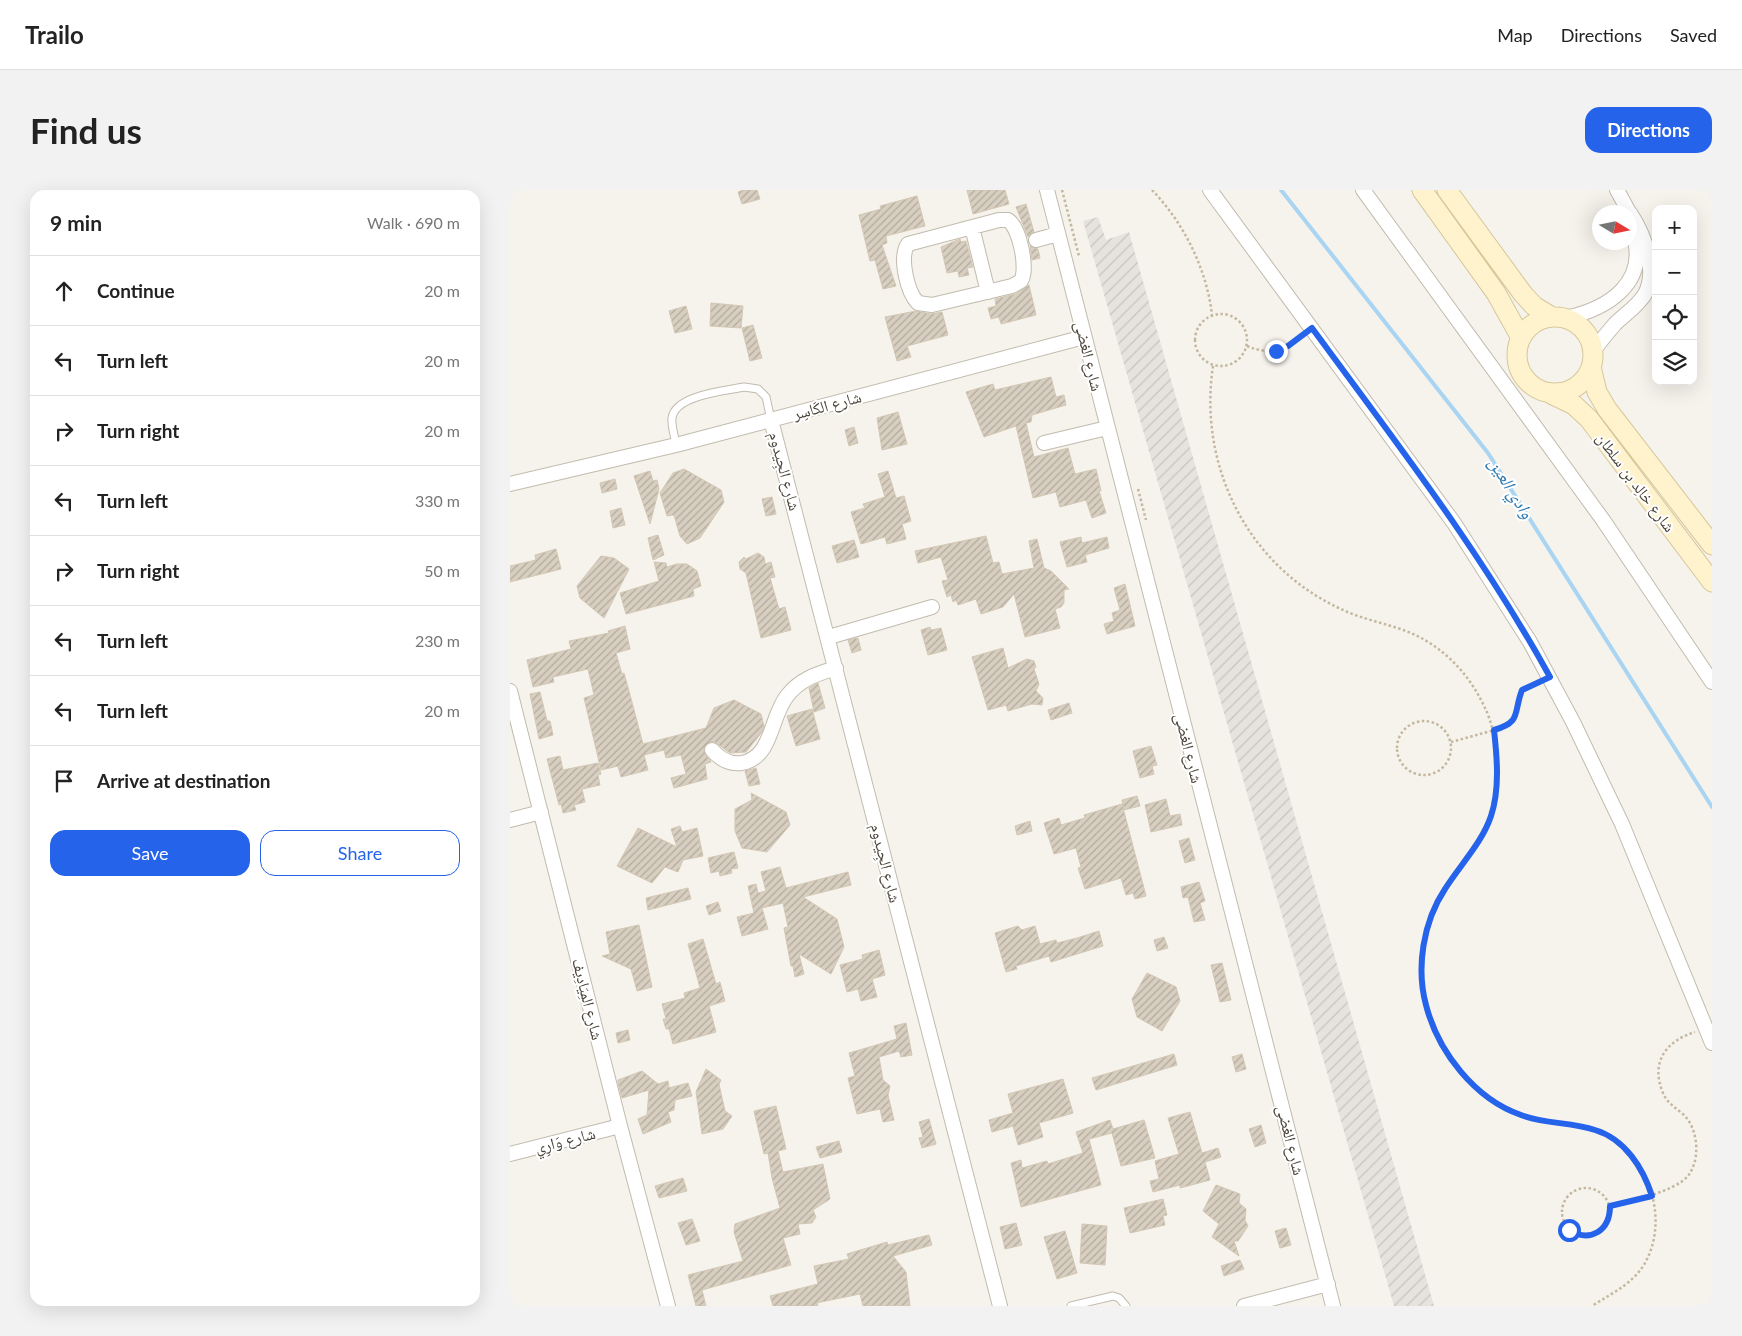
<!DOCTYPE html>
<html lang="en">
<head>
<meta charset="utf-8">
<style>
	:root { --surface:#fff; --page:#f2f2f2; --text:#222; --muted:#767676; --line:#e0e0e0; --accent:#2563eb }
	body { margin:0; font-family:Lato,"Noto Naskh Arabic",sans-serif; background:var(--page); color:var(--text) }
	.controls { position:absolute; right:15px; top:15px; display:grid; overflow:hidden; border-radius:10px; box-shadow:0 5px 20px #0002 }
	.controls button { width:45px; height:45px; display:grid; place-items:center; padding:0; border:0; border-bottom:1px solid var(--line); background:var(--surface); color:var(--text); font:25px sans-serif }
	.compass { position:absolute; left:1082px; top:15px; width:45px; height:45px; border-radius:50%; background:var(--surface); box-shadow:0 5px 20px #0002; rotate:100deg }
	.stop { position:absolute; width:15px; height:15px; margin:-11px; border:4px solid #2563eb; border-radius:50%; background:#fff }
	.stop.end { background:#2563eb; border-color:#fff; box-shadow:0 1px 5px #0008 }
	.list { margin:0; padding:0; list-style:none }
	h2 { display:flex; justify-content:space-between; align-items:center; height:65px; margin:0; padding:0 20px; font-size:21px }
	h2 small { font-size:16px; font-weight:400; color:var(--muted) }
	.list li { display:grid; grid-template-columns:32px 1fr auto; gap:15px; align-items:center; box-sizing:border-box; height:70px; padding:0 20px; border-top:1px solid var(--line) }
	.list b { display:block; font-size:19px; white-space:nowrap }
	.list em { font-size:16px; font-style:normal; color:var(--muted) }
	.actions { display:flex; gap:10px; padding:15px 20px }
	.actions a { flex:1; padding:11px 0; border:1px solid var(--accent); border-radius:15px; text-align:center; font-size:18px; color:var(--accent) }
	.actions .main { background:var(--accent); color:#fff }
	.icon { flex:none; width:28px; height:28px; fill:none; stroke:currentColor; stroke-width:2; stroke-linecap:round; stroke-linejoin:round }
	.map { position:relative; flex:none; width:1202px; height:1116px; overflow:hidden; border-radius:15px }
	header { display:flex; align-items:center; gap:30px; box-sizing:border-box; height:70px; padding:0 25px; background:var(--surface); border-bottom:1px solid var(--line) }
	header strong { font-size:24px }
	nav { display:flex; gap:28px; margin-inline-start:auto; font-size:18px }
	.intro { display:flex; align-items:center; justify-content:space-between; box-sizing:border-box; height:120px; padding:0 30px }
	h1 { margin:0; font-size:35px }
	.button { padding:12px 22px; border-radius:15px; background:var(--accent); color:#fff; font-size:18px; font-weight:700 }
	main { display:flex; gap:30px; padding:0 30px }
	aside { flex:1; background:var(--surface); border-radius:15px; box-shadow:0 5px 20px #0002 }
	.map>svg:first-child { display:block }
	.industrial { fill:url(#industrial-furrows) }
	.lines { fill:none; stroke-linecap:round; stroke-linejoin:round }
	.stream { stroke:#a9d4f2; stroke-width:4 }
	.building { fill:url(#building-hatch); stroke:#d3c7b4 }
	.lane-casing { stroke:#c2bbae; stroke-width:9 }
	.street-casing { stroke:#c2bbae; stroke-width:16 }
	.secondary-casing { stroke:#d6c79b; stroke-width:21 }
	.path { stroke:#c4b79f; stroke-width:2.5; stroke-dasharray:2.5 2.5; stroke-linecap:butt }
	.lane { stroke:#fff; stroke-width:7 }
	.street { stroke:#fff; stroke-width:14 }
	.secondary { stroke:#fff3cd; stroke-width:19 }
	.route { stroke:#2563eb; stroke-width:6 }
	.labels { text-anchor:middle; stroke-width:4; stroke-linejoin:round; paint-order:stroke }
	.street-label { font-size:16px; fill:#4b4439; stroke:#fff }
	.water-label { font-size:18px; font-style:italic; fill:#2e7ab2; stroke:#fff }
</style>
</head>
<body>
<header>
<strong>Trailo</strong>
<nav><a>Map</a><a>Directions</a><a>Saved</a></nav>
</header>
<div class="intro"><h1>Find us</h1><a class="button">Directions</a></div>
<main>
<aside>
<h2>9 min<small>Walk · 690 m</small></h2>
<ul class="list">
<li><svg class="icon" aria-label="ahead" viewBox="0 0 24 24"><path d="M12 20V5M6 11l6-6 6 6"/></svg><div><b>Continue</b></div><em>20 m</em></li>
<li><svg class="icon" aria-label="left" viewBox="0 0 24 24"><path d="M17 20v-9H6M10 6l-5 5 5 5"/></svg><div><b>Turn left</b></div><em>20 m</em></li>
<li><svg class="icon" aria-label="right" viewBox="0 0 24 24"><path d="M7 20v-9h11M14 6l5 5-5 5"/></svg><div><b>Turn right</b></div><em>20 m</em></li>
<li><svg class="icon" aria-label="left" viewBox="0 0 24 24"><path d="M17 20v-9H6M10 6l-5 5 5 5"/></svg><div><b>Turn left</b></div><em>330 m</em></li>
<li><svg class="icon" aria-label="right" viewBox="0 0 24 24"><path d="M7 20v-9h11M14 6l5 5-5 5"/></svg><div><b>Turn right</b></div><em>50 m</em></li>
<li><svg class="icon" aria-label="left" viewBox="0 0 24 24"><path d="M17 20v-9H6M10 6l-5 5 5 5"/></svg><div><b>Turn left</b></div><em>230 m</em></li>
<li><svg class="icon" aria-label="left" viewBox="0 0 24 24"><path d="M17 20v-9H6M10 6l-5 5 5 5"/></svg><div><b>Turn left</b></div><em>20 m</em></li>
<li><svg class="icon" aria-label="arrive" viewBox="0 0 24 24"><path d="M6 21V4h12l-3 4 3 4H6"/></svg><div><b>Arrive at destination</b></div></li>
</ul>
<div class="actions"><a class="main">Save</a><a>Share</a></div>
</aside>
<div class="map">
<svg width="1202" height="1116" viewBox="0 0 1202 1116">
	<defs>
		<pattern id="industrial-furrows" width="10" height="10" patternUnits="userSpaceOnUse" patternTransform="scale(1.25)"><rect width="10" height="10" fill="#e6e2dd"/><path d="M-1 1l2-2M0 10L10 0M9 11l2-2" fill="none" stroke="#c7c3be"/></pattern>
		<pattern id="building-hatch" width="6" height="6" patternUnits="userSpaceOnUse" patternTransform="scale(1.25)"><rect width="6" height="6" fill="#d8cfc1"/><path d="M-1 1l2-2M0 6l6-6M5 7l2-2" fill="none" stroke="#b1aa9e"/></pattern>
	</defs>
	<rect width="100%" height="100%" fill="#f6f3ec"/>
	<path class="industrial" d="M588,27L596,50L619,42L924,1116H884L573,31Z"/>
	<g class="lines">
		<path class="stream" d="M771,0L978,263L1202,617"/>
	</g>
	<path class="building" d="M233,0H247L250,9L232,14L228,2Z
		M457,0H495L499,14L463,24Z
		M407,6L415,36L376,46L377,53L372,55L386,96L373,99L365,70L360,71L349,25L371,19L370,16Z
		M516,14L524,42L518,47L506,17Z
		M450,49L451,52L456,51L463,77L457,78L459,85L449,87L448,81L437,83L431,57Z
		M520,56L528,59L530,68L522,70Z
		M519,95L526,125L491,134L489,127L481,129L478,118L486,116L485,109L506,104Z
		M201,113L233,116L231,138L200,136Z
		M176,116L182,139L165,143L159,121Z
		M406,121L421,124L432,122L438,145L397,156L401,167L387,171L375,127Z
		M243,135L252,168L240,171L232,138Z
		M541,187L546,207L554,205L556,215L522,225L521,232L516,233L524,267L558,258L565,284L586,279L591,301H589L596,323L582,328L576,310L550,317L546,302L523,308L506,236L474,247L456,202L483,194L485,200Z
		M388,222L397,254L372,260L367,228Z
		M344,237L348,253L339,256L335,240Z
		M174,279L211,300L214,312L190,348L177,354L170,346L164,325L157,326L150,303L163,283Z
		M140,281L143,291L147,290L149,299L140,334L124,286Z
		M378,281L386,308L394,306L401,331L392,334L396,349L377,354L375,347L351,354L341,322L355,318L353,314L375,307L368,284Z
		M105,289L107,299L92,303L90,293Z
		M262,307L266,324L256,326L252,309Z
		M111,318L115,335L103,338L100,321Z
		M148,345L154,365L143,370L138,348Z
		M476,346L483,373L489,372L492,384L524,378L519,351L527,349L534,378L541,381L559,399L554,400V413L551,417L545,419L550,438L515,447L504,404L493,417L471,424L466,409L448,415L446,410L443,412L441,405L437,407L432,391L438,390L431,367L408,373L405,361Z
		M571,347L572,353L597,347L599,358L575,365L577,372L557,377L550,352Z
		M344,350L349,367L327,373L322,356Z
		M46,359L51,379L0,392V376L26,370L25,365Z
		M248,363L254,367L255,374L261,372L265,387L260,388L269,419L275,417L281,440L251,448L236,383L230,379L229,372L234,367L236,369Z
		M91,366L104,368L119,379L94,428L70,408L67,396Z
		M144,372L156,373L157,377L167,374H177L187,381L191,396L183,399L184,406L116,424L110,403L149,391Z
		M615,394L625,436L597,444L594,434L604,431L602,423L610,420L604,398Z
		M115,436L120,459L106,463L112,484L114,483L119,501L133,554L196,538L204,518L224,510L251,524L254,536L252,542L236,562L220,563L205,552H200L194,558V562L201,572L195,574L197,589L164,598L161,588L176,584L171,565L156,568L154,560L134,565L138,580L111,587L108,576L91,580L74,508L84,505L78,479L43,487L44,492L23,497L17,470L61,459L59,451L99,443L98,441Z
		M420,437L421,440L431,438L437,460L418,465L411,440Z
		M348,448L351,460L342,463L338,450Z
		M493,458L498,478L517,469L524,471L526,477L524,479L529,494L526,501L533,508L532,515L522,514L498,521L496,515L478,520L462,467Z
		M308,493L315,518L304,522L299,498Z
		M30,502L37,531H40L43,545L29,549L20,504Z
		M559,513L562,523L541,530L538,520Z
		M302,519L310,549L286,556L277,526Z
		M641,556L647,575L642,576L644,584L630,588L623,561Z
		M50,566L53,580L88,573L91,584L88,585L90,595L72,599L75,612L64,615L66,620L53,623L51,614L49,615L37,569Z
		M246,578L250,594L239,596L235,581Z
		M241,603L276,622L280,635L257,662L232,658L225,641V619L242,610Z
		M627,606L630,616L614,620L612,610Z
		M656,609L660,626L670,624L672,635L641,642L635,615Z
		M612,614L636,706L625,709L623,703L616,705L611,688L575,699L568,678L571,677L566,658L544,664L534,633L549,628L551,635L575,628L574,625Z
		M520,631L522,641L507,645L505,636Z
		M170,636L172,642L187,638L193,666L173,670L168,682L155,677L142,693L107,676L128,638L167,657L161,639Z
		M679,648L685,670L675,673L669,651Z
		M224,662L228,678L221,679L222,683L210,686L209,681L201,683L198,668Z
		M270,677L276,698L338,682L341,695L293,707L327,729L334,757L321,784L289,764L294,784L285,787L283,776H281L274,738L278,737L273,713L252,718L258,739L232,746L227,727L244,723L238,696L246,694L248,703L256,701L251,682Z
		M689,692L695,711L690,713L695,730L684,732L678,707L673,708L671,697Z
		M178,698L181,709L138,720L136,708Z
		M208,712L211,721L199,725L196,716Z
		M129,735L142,797L127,801L121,779L92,766L100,764L96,742Z
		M508,736L512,740L525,736L530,754L546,750L547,753L567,748L589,741L593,756L541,772L539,766L506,776L507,779L496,782L485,743Z
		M654,747L658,758L647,761L644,750Z
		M193,749L206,794L210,792L215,811L199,816L206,842L163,854L159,839H156L153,829H156L152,814L175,808L174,803L190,798L178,754Z
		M369,760L375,785L362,789L367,807L351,811L348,799L337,802L330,775L353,769L352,765Z
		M712,773L721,810L710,812L701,775Z
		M637,783L666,797L670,811L652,841L627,827L622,809Z
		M396,833L402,865L391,867L389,861L369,867L373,890L380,896L378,905L384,930L373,932L370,919L347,924L338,888L345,886L339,863L387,849L384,836Z
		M118,840L120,850L108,853L106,843Z
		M664,864L667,875L586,900L582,888Z
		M732,864L736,879L726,882L722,867Z
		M196,879L211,890L209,894L215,921L222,926L213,939L192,944L186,902Z
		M132,881L148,894L158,891L159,898L178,893L182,906L165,910L164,920L158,922L161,932L133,944L128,929L137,925L139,900L112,908L108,893V890Z
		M553,889L563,923L529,933L533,947L508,955L503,936L482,942L479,930L503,923L498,904Z
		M266,916L276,959L268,961L273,982L313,974L320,1009L303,1020L306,1027L302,1033L288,1034L290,1044L273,1048L281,1075L192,1100L196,1116H186L178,1085L233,1071L224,1042L225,1034L270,1018L262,988L258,963L254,964L244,921Z
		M680,922L692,963L708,958L711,967L695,972L700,990L670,998V995L643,1002L640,991L649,989L645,971L669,964L658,928Z
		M419,929L426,954L412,958L409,948L413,947L409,932Z
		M600,930L603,939L634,930L645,968L611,976L602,943L579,949L591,995L511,1017L501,973L511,970L512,978L537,971L538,974L573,963L566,942Z
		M751,935L756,953L745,957L739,939Z
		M329,951L332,962L310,968L306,957Z
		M173,988L177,1001L149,1008L145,996Z
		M706,995L730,1004L729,1013L736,1019L735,1030L738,1036L728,1051H724L729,1066L702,1047L709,1034L693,1021Z
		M653,1009L657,1025L653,1026L655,1035L620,1043L614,1018Z
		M182,1029L190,1051L176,1055L168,1033Z
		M506,1033L512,1055L495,1059L490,1037Z
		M572,1034L597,1036L595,1075L570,1073Z
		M776,1038L781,1055L770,1058L765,1041Z
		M555,1041L567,1083L547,1089L534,1047Z
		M419,1045L422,1055L383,1066L396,1082L400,1116H353L350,1104L311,1112L307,1113L308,1116H263L260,1106L308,1094L304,1076L339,1069L337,1064L377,1052L378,1055Z
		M730,1070L734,1079L714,1086L711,1076Z"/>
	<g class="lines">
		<g class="lane-casing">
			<path id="lane" d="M166,255C165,247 161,236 162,228C165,205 215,201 234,197L248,199L256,207L261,230
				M561,1116L603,1106L609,1108L616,1116"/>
		</g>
		<g class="street-casing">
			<path id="street" d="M537,0L823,1116
				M700,0L944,333L1020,452L1063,532L1112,634L1202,853
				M853,0L1093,330L1202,492
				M1107,0L1119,22
				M489,30H498C510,38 518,79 511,91L502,96L422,115L408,113C397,102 389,67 398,54Z
				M462,37L478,102
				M526,50L548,44
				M1055,128C1098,119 1141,92 1122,41
				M1083,161C1090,152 1097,143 1105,134C1115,124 1128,116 1135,104C1148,80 1134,44 1120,23
				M261,230L490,1116
				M534,253L597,238
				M0,294L166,255L574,147
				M319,447L422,417
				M0,501L110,936L158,1116
				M202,560C210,569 219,575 232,573C263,567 260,527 277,506C290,489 307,484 326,478
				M0,630L31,622
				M0,964L110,936
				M734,1116L818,1094"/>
		</g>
		<g class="secondary-casing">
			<path id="secondary" d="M912,0L986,103L1011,148
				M937,0L1013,104L1024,116L1042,127
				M1007 165a38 38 0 1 1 76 0a38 38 0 1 1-76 0Z
				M1081,177L1087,202L1097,219L1202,355
				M1041,204L1064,215L1079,229L1202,392"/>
		</g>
		<path class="path" d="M552,0L569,66
			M642,0C674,33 697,80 702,125
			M685 150a26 26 0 1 1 52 0a26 26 0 1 1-52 0Z
			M737,156C758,165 772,160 791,146
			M703,176C688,275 737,376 831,419C851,429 875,433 896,441C932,455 959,483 975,518C989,546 992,599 980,629C970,654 951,675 936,697C904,744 905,810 933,859C957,900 999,925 1044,933C1063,937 1081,936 1099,946C1140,971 1159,1030 1135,1073C1123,1094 1102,1103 1082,1116
			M628,299L636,330
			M887 558a27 27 0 1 1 54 0a27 27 0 1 1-54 0Z
			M941,552L999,536L1004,530L1012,500L1027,492
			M1052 1022a24 24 0 1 1 48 0a24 24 0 1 1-48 0Z
			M1100,1016C1120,1011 1164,1002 1178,986C1191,969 1188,939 1174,925C1166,918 1157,913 1153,903C1140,872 1156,851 1185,842"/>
		<use href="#lane" class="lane"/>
		<use href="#street" class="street"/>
		<use href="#secondary" class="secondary"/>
	</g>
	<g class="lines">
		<path class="route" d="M766,161L778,156L802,138C885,251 972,363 1040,487L1012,500C1003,523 1012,532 984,540C987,567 990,599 981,626C972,653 950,675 935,699C913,732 906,778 916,815C928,862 965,909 1011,925C1035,934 1061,932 1085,940C1115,949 1133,978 1142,1006L1100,1016C1100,1041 1080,1053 1059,1040"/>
	</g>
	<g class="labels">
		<g class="street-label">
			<text transform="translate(579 166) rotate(76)" y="6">شارع الغضى</text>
			<text transform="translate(317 215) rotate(-15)" y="6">شارع الكَاسِر</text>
			<text transform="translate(275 281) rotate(75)" y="6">شارع الجِيدوم</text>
			<text transform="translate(1126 292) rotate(53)" y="6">شارع خالِد بن سلطان</text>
			<text transform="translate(679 558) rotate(76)" y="6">شارع الغضى</text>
			<text transform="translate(376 673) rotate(76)" y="6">شارع الجِيدوم</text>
			<text transform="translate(78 809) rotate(76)" y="6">شارع المِيَادِيف</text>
			<text transform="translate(55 950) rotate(-14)" y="6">شارع وَارِي</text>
			<text transform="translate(781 950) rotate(76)" y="6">شارع الغضى</text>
		</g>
		<g class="water-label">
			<text transform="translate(1001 298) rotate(58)" y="6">وادي العين</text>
		</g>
	</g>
</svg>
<div class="controls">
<button>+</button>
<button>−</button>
<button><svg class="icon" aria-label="locate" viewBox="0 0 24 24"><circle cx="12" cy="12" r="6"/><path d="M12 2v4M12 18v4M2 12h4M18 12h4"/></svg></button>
<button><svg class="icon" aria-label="layers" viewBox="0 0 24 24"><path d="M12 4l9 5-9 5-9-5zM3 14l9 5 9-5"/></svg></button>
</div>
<svg class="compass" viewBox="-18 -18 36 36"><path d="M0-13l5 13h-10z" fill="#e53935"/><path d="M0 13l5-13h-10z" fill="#767676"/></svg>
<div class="stop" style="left:1059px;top:1040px"></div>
<div class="stop end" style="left:766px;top:161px"></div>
</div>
</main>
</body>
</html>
